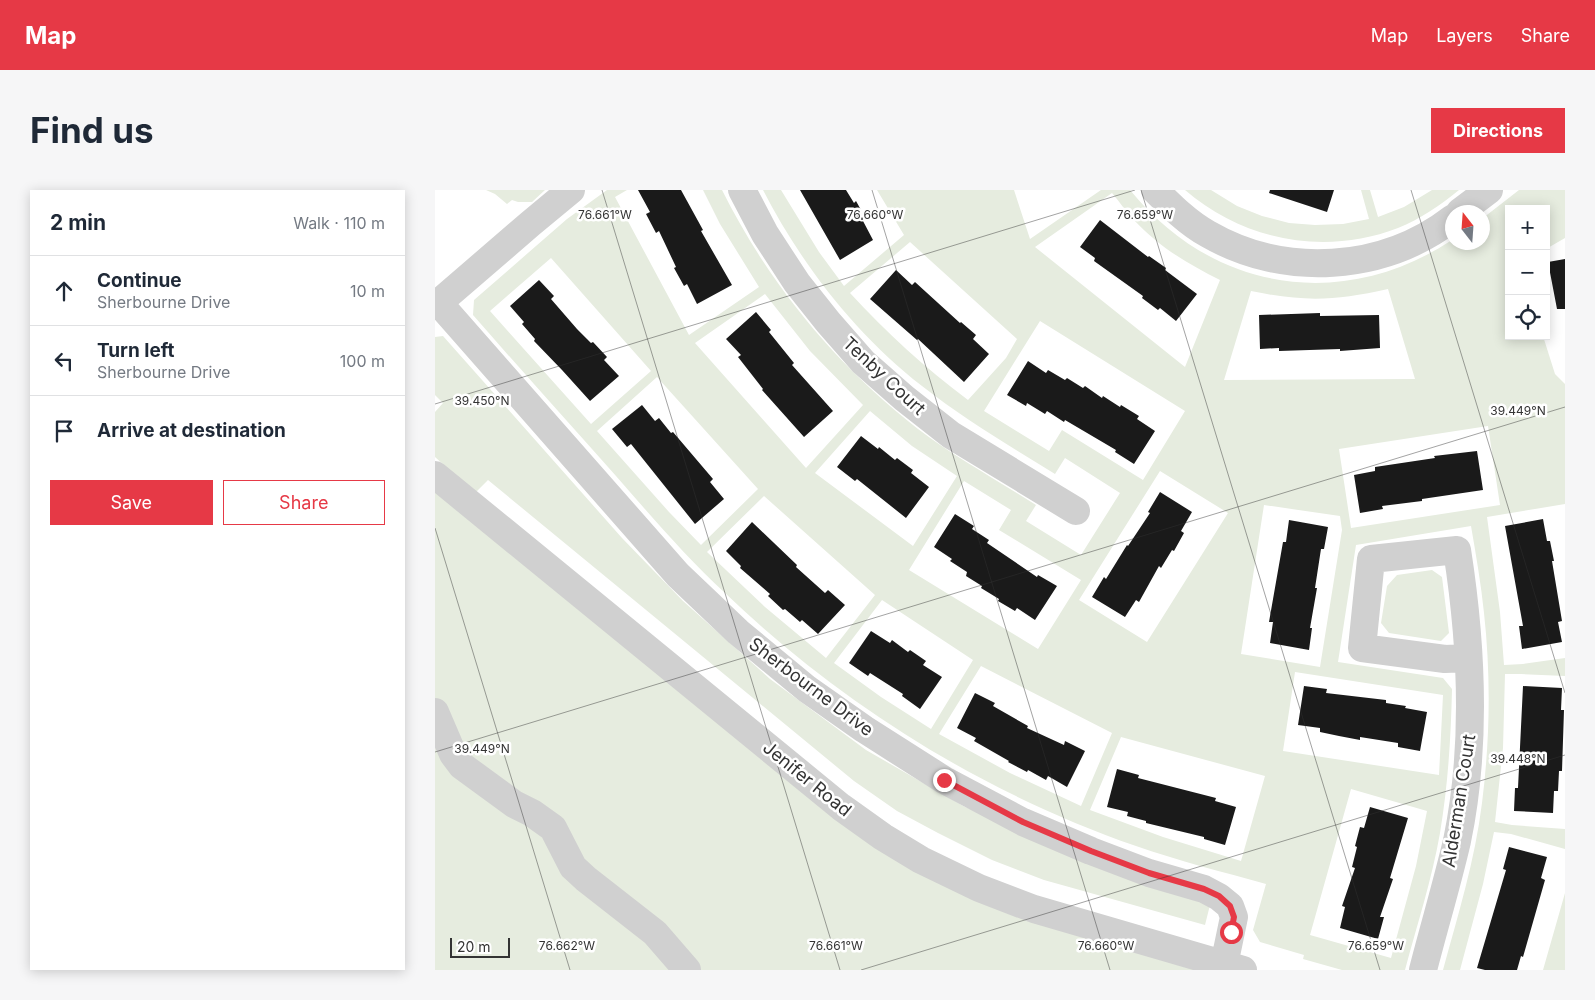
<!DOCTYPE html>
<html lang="en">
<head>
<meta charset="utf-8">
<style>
	:root { --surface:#fff; --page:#f6f6f7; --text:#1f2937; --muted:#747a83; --line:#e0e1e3; --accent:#e63946 }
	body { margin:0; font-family:Inter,sans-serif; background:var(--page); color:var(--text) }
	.controls { position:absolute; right:15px; top:15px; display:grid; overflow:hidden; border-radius:0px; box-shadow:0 2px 12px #0003 }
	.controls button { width:45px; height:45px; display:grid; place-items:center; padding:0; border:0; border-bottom:1px solid var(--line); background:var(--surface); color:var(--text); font:25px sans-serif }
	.compass { position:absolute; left:1010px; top:15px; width:45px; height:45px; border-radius:50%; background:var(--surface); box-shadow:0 2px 12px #0003; rotate:343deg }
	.scale { position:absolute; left:15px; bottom:12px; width:60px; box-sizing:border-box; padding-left:5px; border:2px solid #333; border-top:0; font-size:14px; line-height:18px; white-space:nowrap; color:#333; -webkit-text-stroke:4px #fff; paint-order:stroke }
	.stop { position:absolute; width:15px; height:15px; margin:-11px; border:4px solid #e63946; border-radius:50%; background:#fff }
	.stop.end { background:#e63946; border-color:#fff; box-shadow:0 1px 5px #0008 }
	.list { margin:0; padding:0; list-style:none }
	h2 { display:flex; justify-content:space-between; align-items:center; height:65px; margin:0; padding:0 20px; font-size:21px }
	h2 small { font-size:16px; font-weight:400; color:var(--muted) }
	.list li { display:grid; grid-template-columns:32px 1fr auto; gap:15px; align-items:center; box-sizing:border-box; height:70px; padding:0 20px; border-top:1px solid var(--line) }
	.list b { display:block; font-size:19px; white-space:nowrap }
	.list p { margin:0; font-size:16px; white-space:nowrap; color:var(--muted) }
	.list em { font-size:16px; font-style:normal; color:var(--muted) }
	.actions { display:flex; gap:10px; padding:15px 20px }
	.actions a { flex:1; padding:11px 0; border:1px solid var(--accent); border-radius:0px; text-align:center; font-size:18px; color:var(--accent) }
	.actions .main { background:var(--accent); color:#fff }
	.icon { flex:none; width:28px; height:28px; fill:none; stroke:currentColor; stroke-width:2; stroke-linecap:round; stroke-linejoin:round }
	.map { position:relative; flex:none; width:1130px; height:780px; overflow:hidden; border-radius:0px }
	header { display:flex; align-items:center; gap:30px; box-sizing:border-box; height:70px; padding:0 25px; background:var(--accent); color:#fff }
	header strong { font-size:24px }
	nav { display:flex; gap:28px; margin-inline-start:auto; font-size:18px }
	.intro { display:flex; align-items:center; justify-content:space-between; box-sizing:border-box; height:120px; padding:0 30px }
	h1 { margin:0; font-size:35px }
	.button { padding:12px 22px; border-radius:0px; background:var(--accent); color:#fff; font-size:18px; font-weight:700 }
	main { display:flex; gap:30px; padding:0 30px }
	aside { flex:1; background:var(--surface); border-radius:0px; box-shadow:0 2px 12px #0003 }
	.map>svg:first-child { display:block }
	.green { fill:#e6ecdf; fill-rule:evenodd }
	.building { fill:#1a1a1a }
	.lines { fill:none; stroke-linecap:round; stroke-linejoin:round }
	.minor { stroke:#d0d0d0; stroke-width:28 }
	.route { stroke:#e63946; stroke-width:6 }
	.ticks { fill:none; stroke:#333; stroke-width:1; stroke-opacity:0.45 }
	.labels { text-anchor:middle; stroke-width:5; stroke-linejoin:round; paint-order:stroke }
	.street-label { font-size:18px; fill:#333; stroke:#fff }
	.ticks-label { font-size:12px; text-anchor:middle; fill:#333; stroke:#fff; stroke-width:5; stroke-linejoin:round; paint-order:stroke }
</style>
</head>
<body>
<header>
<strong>Map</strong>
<nav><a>Map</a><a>Layers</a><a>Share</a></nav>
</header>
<div class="intro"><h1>Find us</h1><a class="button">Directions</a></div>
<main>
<aside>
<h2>2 min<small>Walk · 110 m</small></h2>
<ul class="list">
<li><svg class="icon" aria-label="ahead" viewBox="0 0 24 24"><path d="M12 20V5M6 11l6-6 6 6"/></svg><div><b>Continue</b><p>Sherbourne Drive</p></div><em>10 m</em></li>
<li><svg class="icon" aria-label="left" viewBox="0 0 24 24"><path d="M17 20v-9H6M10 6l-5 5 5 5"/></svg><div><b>Turn left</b><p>Sherbourne Drive</p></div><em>100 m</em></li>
<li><svg class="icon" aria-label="arrive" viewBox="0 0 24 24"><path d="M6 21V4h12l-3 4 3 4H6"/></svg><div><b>Arrive at destination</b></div></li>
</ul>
<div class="actions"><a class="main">Save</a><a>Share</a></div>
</aside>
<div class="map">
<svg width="1130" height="780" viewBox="0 0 1130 780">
	<rect width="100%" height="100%" fill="#fff"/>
	<path class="green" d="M51,0H110L97,12H83L77,10L72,14L60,4Z
		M172,0H192L180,7L254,145L324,97L285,34L268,0H287C334,94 400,174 483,239C520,267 562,290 601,315L591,331L646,365L685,303L630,268L620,284C575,256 529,229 487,196C421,145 366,74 328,0H346L384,62L409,96L469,45L442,0H579L595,49L666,0H695C778,102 908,122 1017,50L1018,52H1048V28L1084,0H1130V48L1111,59V19H1074V94L1072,99L1074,102V146H1108L1120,184L1130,194V314L1052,327L1065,422L1069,475L1088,474L1130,468V486L1086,484H1070L1068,558L1060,632L1077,635L1130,639V659L1076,644L1059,642L1048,694L1025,780H1008C1023,725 1040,670 1047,613C1055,550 1056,486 1049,423C1046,394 1041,365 1036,336L921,355L903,472L1008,488L1017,499C1016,547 1013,595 1005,643C997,689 982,735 970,780H907L868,769L869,765L825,752L818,740L831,694C788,682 744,671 701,656C548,603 407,515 290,403C251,367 216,326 181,286C133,232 85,179 38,125L39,110L132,29ZM677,3C685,12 691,22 699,30C724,57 753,74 785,90L750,177L600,57ZM475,52L582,149L571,168L533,210C489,177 452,143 415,103ZM116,68L216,181L156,234L55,121ZM953,99L980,189L789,190L816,101C869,112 900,111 953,99ZM330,104L375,161L428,215L371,278L260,153ZM605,131L750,221L708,290L627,240L614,261L549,221ZM222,187L323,299L266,355L234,322L162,241ZM435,221L477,256L522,286L478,356L380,283ZM1053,236L1065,315L916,338L904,259ZM725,281L793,323L712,452L644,410ZM529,291L576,320L564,340L646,390L603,459L474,380ZM329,306L440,405L391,468L330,417L272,362ZM829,315L905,326L907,340L885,477L806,464ZM447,410L538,470L496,539L446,507L399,473ZM546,476L677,543L646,616L575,583L504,544ZM860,482L1008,505L1004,585L848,561ZM686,547L830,586L806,671L728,647L655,620ZM916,599L992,621L981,676L956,768L875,745Z
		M750,0H776L802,16L827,26L854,33L880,35L908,34L934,29L926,0H935L943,27L969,17L997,0H1024C1006,15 985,29 963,38C890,66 809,51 750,0Z
		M8,146L187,348L248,411L335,489L431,560L530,617L775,715L770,735L609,690L557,670L503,643L462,621L419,591L53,290L40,303L0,267V222L8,213L0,205V147Z
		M0,298L398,623L776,780H0Z
		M997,380L1007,387L1014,443L1006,451L954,443L946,433L952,396L962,385Z
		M1130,703V780H1108Z"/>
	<path class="building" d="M203,0H246L268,40L266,41L297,95L262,114L252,94L249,96L239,78L241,77L224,41L221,43L211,24L215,22Z
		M365,0H411L419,13L421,11L431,29L428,31L438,50L405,70Z
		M835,0H899L892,22L834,3Z
		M665,30L713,67L714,66L731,78L730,80L762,104L741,131L725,118L723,120L707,108L708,106L659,71L660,68L645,57Z
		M1130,69V119H1122L1113,72Z
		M461,80L477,95L480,92L525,133L526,132L541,145L538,149L554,164L529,192L483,149L482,150L435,109Z
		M104,90L119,106L116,109L142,139L156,153L158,152L172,167L169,170L184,186L155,211L127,180L99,151L100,149L87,134L89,132L75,116Z
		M321,122L336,140L334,142L359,173L357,175L398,221L369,247L327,200L328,199L303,167L306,165L291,149Z
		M885,123V126L944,125L945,158L905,161V159L844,161V158L825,159L824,125Z
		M593,171L611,183L613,180L630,190L632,188L648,198L650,196L667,208L668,206L685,217L686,215L704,226L702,229L720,241L699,274L680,262L681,260L630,230L629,232L612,221L610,224L592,213L591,216L572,205Z
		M207,215L220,231L224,228L236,243L238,242L278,289L275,292L289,309L260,334L196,254L192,257L177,239Z
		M426,246L443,259L444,257L460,270L462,268L478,280L476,283L494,297L471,328L422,289L420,291L402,277Z
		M1042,261L1048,300L987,309V311L947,316L948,319L925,323L919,285L940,281V277L1000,268L999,266Z
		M725,302L757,322L746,341L749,343L739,361L737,360L726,378L724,376L704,412L701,410L690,427L657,407L669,387L671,389L692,355L693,356L715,323L713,322Z
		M520,324L539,336L537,339L554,350L552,353L602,387L603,385L622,396L600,430L582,418L580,421L563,411L564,409L546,398L547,396L531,386L532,382L515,371L517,369L499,357Z
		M1108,329L1112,351H1115L1119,371H1117L1127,431L1123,432L1127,452L1087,459L1084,436H1088L1070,336Z
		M854,330L893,337L889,359H886L880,398H882L875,438H877L874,460L835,453L838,432H834L848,352H851Z
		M317,332L362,375L361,377L390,403L393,400L410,415L383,444L367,430L365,432L350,419L348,420L333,406L335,404L305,378L306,376L291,361Z
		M436,441L455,453L457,450L473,462L475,460L491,471L488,475L507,487L485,519L467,506L468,504L435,483L433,486L414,473Z
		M869,496L892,499L891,503L951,510V513L971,516L970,518L992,522L985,561L963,557V553L925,547V550L904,546L885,542V538L863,535Z
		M1088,496L1127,498L1126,520H1129L1127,581H1124L1123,601H1119L1118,623L1079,621L1080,598H1083Z
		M540,503L560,513L558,516L593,536L592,538L629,555L630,551L650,561L632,597L613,586L611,590L593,580L592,582L573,572L574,571L539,551L541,548L522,538Z
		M682,579L704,585L703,588L781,608L780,611L801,617L790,655L769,649V647L711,633V631L692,626L693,622L672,617Z
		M935,617L973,628L955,688L958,689L945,727H949L943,749L905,738L910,717L907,716L920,678L917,677L922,657L920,656L925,637L929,638Z
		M1074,657L1112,667L1106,688L1110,690L1088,767L1086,766L1082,780H1050L1042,778L1071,680L1068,679Z"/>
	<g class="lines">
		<path class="minor" d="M307,0L330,44L362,93L393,132L428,172L469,208L516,245L641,321
			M720,0C736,16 753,33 773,44C849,88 948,82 1018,28
			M1025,22L1054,0
			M3,112L243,385L303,442L372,499L429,539L509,590L588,632L656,661L714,683L769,699L784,707L795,716L799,727L789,775
			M0,116L95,34L136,0
			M0,285L406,617L448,647L486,670L544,698L599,719L808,780
			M0,522L18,564L27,576L79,614L97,623L118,638L138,677L151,689L220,743L252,780
			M988,780C999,737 1012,694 1022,651C1042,555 1037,456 1022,360L936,369L927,458L1010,469L1033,468"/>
	</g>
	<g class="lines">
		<path class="route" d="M509,590L588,632L656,661L714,683L769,699L784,706L795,716L799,727L796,742"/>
	</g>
	<path class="ticks" d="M167,0L405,780M437,0L675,780M706,0L945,780M976,0L1130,503M0,214L700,0M0,338L135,780M0,562L1130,217M426,780L1130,565"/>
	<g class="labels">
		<g class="street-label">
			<text transform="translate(449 186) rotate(43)" y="6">Tenby Court</text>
			<text transform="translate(376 497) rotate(37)" y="6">Sherbourne Drive</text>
			<text transform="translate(372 589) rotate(39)" y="6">Jenifer Road</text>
			<text transform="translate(1024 611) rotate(-81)" y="6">Alderman Court</text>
		</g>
	</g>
	<g class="ticks-label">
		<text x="170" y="29">76.661°W</text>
		<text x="440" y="29">76.660°W</text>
		<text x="710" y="29">76.659°W</text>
		<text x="47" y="215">39.450°N</text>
		<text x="1083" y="225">39.449°N</text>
		<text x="47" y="563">39.449°N</text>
		<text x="1083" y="573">39.448°N</text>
		<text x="132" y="760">76.662°W</text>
		<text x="401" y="760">76.661°W</text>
		<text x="671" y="760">76.660°W</text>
		<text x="941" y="760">76.659°W</text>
	</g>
</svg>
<div class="controls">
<button>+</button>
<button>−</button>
<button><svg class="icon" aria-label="locate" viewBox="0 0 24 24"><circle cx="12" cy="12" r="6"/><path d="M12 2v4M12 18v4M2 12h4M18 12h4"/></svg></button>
</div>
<svg class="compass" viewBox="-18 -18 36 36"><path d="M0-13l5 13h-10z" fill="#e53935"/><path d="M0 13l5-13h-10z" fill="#747a83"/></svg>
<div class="scale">20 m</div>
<div class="stop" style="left:796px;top:742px"></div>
<div class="stop end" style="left:509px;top:590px"></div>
</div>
</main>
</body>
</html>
